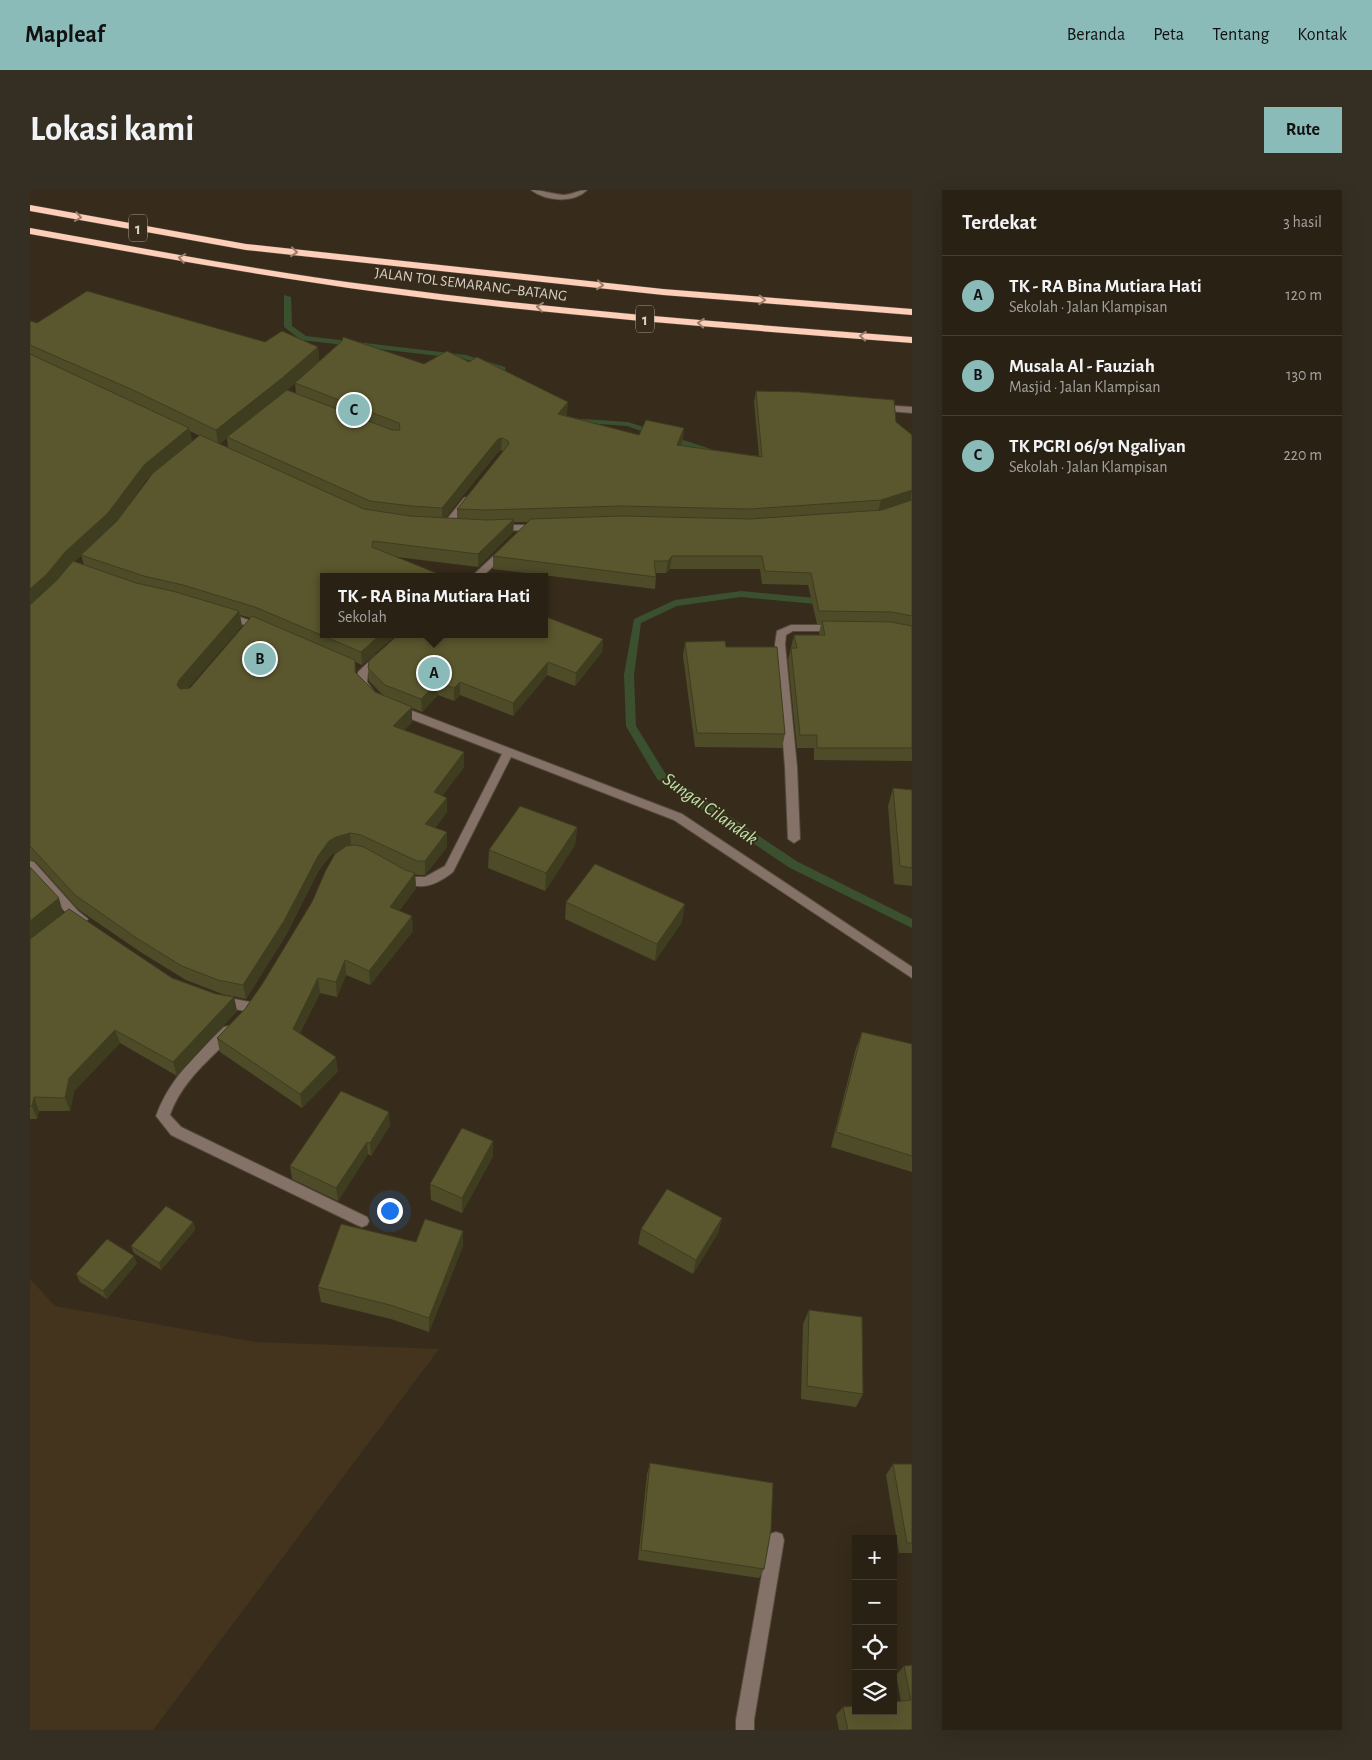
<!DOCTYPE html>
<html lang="id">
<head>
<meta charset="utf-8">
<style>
	:root { --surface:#292114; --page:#352e22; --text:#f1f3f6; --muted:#a5a3a0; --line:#453e34; --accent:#8bbbb9 }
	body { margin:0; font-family:"Alegreya Sans",sans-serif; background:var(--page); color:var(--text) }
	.controls { position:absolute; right:15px; bottom:15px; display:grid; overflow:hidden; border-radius:0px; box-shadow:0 5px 20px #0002 }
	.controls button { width:45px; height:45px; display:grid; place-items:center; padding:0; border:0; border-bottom:1px solid var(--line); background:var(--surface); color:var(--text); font:25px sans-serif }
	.you { position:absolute; left:359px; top:1020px; width:18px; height:18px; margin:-12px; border:4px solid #fff; border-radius:50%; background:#1a73e8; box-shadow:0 0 0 8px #1a73e833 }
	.badge { display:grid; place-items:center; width:32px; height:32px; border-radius:50%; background:var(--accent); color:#111; font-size:16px; font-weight:700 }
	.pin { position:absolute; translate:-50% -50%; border:2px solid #fff; box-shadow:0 1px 5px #0006 }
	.popup { position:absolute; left:290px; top:383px; width:228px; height:65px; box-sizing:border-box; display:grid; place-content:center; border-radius:0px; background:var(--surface); filter:drop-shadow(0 1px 4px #0005); font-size:16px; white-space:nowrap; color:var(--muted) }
	.popup b { font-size:19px; color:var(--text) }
	.popup::after { content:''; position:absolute; left:50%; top:100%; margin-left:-10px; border:10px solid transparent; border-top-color:var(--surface) }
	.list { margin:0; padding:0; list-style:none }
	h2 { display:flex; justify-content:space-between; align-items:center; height:65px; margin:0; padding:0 20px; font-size:21px }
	h2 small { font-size:16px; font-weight:400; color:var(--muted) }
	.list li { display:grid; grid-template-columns:32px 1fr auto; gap:15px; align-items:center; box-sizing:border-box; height:80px; padding:0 20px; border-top:1px solid var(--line) }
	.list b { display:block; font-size:19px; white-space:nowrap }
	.list p { margin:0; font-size:16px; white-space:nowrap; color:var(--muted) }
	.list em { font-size:16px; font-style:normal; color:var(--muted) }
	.icon { flex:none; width:28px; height:28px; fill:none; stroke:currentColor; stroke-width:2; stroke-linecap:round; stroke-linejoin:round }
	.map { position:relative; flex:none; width:882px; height:1540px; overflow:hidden; border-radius:0px }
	header { display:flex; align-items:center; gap:30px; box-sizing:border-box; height:70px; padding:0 25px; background:var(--accent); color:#111 }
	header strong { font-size:24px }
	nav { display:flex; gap:28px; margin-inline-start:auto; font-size:18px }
	.intro { display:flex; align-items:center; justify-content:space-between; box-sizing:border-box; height:120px; padding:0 30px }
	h1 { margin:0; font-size:35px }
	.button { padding:12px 22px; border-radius:0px; background:var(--accent); color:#111; font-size:18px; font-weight:700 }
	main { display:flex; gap:30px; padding:0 30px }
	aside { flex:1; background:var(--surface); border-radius:0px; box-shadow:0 5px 20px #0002 }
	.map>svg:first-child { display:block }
	.built { fill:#44341e }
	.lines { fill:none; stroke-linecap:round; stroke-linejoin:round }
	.stream { fill:#3b502e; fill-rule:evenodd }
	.minor-casing { stroke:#544a3a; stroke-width:2 }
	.highway-casing { stroke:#544a3a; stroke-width:1 }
	.minor { fill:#847168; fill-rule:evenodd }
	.highway { fill:#fdcfb8; fill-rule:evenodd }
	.wall { fill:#4d4b28; fill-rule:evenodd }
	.shaded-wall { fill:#3f3d20 }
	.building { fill:#5a572e; stroke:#3f3d20 }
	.oneway { stroke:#9a7e6a }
	.labels { text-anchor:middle; stroke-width:4; stroke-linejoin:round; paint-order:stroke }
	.far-street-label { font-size:15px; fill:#d7d0c6; stroke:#372c1b }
	.shield { fill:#372c1b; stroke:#a79f93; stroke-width:1 }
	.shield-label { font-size:16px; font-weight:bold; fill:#d7d0c6 }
	.water-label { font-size:19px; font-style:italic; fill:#bfe5a9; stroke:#372c1b }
</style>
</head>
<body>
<header>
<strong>Mapleaf</strong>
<nav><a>Beranda</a><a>Peta</a><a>Tentang</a><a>Kontak</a></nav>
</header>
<div class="intro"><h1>Lokasi kami</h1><a class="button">Rute</a></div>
<main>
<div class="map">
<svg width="882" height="1540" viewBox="0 0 882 1540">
	<rect width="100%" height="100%" fill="#372c1b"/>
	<path class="built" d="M0,1089L25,1116L225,1152L409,1159L123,1540H0Z"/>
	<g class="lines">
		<path class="stream" d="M254,105L261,107L262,136L276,146L436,165L475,177L478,194L471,196L468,180L435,169L271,150L254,137Z
			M538,228L598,232L687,261L683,263L664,260L597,236L541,232L537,230Z
			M711,401L796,409L801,412L796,415L711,407L647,416L611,433L604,485L606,536L635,583L768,672L882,729V738L760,678L627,589L596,536L594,485L604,429L645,410Z"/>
		<g class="minor-casing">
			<path id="minor" d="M501,0C512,0 522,4 533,5C542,5 548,0 557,0C543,14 516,11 501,0Z
				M850,215L882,217V223L847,220V216Z
				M437,307L440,308V312L419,338H413V334L434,308Z
				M467,335H507L512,338L507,341L464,340L462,338Z
				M474,358L477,359V363L452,387H441L471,359Z
				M195,422L236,436L237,438L232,441L191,427L190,425L191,423Z
				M761,435H806L811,438L806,441H763L756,445L755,454L767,577L770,649L764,653L758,649L755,577L745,454L747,441Z
				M350,464L355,467L338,483L337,492L346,504L341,508L337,507L327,493L328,482L346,465Z
				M367,515L652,624L882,777V788L644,630L481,567L423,682C409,693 395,700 378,694C372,692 367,690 364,685L366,682L370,680L385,687H395L415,676L472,564L363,522L362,519L363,516Z
				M0,671L4,672L48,721L58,729L56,732L52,734L40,727L0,683Z
				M189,806L220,812L225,813L226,817L225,821L220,822L184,815L183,811L184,807Z
				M199,836L204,837L205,841L204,845C180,869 151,892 140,925L151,937L337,1027L339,1031L337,1035L332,1037L327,1035L141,945L126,926C139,889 167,864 194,837Z
				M746,1342L752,1344L754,1350L724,1530V1540H706V1530L738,1350L740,1344Z"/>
		</g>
		<g class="highway-casing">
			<path id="highway" d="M0,15L216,54L633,99L882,119V125L633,105L216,60L0,21Z
				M0,38C116,59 232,81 348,96C525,120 704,133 882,147V153C704,139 525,126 348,102C232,86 116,65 0,44Z"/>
		</g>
		<use href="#minor" class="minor"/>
		<use href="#highway" class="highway"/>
	</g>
	<path class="wall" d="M0,132L7,133L288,157L289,171L537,225L536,226L609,245L653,250L650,256L729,266L724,213L726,201L866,232L882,245V571L784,570V558H767L758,470L764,445H789V443L791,434H787L778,395L732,394L730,379H640L636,383H626V387L625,399L463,379V366L498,332H484L483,342L448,377L367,367L294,444H367L332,475L325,472L326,483L345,502L354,506L339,491L338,478L573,449L572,462L545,496L517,485L483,526L430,505L424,511L408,505L392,522L382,518V532L374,540L434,562V577L412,606L417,622L405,638L417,657L395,685H388L385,684L386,698L369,721L383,741L340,795L316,785L307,807L290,803L270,843L308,881L272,918L190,862L187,848L215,819L233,793L282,712L310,660L301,665L289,680L256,745L216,809L192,804L156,790L112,763L49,720L5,671L0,670ZM277,182L265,193L266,203L257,200ZM160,241L170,246L162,252ZM197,248L198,258L189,254ZM471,260L473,261L427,319V328H415L468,262ZM121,286L87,331L84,335L116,290ZM54,363L51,365L54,375L44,372ZM210,425L221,428L160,498L157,499L212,436Z
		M655,452L755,544L752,558L665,557L653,466Z
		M863,598L882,600V696L864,694L858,616Z
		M547,637L545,655L515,701L458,678L459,660Z
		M0,677L33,723L8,743L142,788L186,804L204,807L207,821L147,886L90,853L44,901L40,921H9L7,929H0Z
		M536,712L652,732L625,771L535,729Z
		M832,842L882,854V982L801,957L826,858Z
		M360,935L341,966L338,964L308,1011L262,989L260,976Z
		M463,966L432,1023L401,1010L400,994Z
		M692,1028L688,1043L663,1084L608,1054L611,1039Z
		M163,1032L165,1040L131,1080L104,1063L101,1056Z
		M433,1041V1056L399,1142L361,1129L291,1112L288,1097L386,1052Z
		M107,1073L77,1109L50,1092L46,1084Z
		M779,1120L833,1204L826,1217L771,1209L773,1134Z
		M620,1273L734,1379L729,1388L608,1370L617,1284Z
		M863,1274H882V1364V1363H869L856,1285Z
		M882,1475V1540H809L806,1525L813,1517L871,1511L866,1485L874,1476Z"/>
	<path class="shaded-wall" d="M288,157L289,172L253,204L188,255L186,240Z
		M538,212L537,225L527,236L528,224Z
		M159,238L162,252L116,290L82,338L39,377L21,399L0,417V399L35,362L114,275Z
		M654,238L653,250L645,268L647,255Z
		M472,248L471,260L468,262L412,331V318L468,249Z
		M882,300L881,311L848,323L851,310Z
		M484,329L483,342L448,377V364Z
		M642,366L640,379L636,383L638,371Z
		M209,421L212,436L152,505L147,495L149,490Z
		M351,444H367L332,475L331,462Z
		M573,449L572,462L545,496L546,483Z
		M518,472L517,485L483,526V513Z
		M408,492V505L392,522L391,509Z
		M430,492V505L424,511V498Z
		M382,517V532L364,551L363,536Z
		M434,562V577L404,617V602Z
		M417,608V622L396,649L395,634Z
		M547,637L545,655L515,701L516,683Z
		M417,642V657L395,685V671Z
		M320,643L321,657L307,661L301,665L289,680L256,745L216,809L213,795L288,666L299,651L306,647Z
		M385,683L386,698L361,732L360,717Z
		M29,708L33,723L0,750V731Z
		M655,714L652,732L625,771L627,754Z
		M382,726L383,741L340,795L339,781Z
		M315,770L316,785L307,807L306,792Z
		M288,788L290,803L265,853L263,839Z
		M204,807L207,821L147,886L143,872Z
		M85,840L90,853L44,901L40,921L35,908L39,888Z
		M306,867L308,881L272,918L270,904Z
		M4,907L9,921L7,929L2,916Z
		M359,922L360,935L341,966L340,953Z
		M463,951V966L432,1023V1008Z
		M337,952L338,964L308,1011L306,998Z
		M692,1028L688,1043L663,1084L666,1070Z
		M163,1032L165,1040L131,1080L129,1073Z
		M433,1041V1056L399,1142V1128Z
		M104,1066L107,1073L77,1109L73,1101Z"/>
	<path class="building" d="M57,101L235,152L252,141L288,157L251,189L186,240L103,200L0,155V132L1,131L7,133Z
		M313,147L394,174L417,161L439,172L447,167L538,212L528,224L609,245L616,230L654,238L647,255L732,267L726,201L770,202L864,210L866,232L882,245V300L851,310L720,319L591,316L457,320L427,319L479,254L478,251L472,248L468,249L412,318L381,316L340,311L197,247L257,200L362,240H370L369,233L265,193L312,151Z
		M0,164L159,238L114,275L78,323L35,362L17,384L0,399Z
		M170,245L334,319L380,326L457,330L484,329L448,364L343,351L342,357L416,387H294V444H351L331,462L225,417L153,395L114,386L51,365L87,331L123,283Z
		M882,310V426L862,422L789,421L781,383L735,381L732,366H642L638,371H624L626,387L463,366L501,329L591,326L720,329L852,320Z
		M43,371L106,393L146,402L209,421L149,490L147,495L150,499L160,498L222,426L325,470V482L345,502L382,517L363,536L434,562L404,602L417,608L395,634L417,642L395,671H387L331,645L320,643L306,647L299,651L288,666L254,731L213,795L188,790L152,776L108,749L45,705L0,656V415L27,390Z
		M514,426L573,449L546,483L518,472L483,513L430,492L424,498L408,492L391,509L355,495L338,478L339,471L369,444H514Z
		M792,431L861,432L882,436V558H787V545H770L761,458H767L764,445H795Z
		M695,451L696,457H747L755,544L667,543L655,452Z
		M863,598L882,600V678L870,676Z
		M490,616L547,637L516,683L459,660Z
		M325,655L334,657L375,680L385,683L360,717L382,726L339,781L315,770L306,792L288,788L263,839L306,867L270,904L187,848L215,819L233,793L282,712L296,680L305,664L316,656Z
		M565,674L655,714L627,754L536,712Z
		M0,677L29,708L0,731Z
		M39,719L142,788L186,804L204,807L143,872L85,840L39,888L35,908L4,907L2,916H0V749Z
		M832,842L882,854V966L806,942Z
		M311,901L359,922L340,953L337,952L306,998L260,976Z
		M432,938L463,951L432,1008L400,994Z
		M637,999L692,1028L666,1070L611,1039Z
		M136,1016L163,1032L129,1073L101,1056Z
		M395,1029L433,1041L399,1128L360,1115L288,1097L311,1034L386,1052Z
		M77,1049L104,1066L73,1101L46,1084Z
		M779,1120L832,1127L833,1204L777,1196Z
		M620,1273L743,1293L741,1340L734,1379L611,1360Z
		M863,1274H882V1353H877Z
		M882,1475V1540H818L813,1517L826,1516V1521H863V1512L881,1510L874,1476Z"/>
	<defs><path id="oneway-chevron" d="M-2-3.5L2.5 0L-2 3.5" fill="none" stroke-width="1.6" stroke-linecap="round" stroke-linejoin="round" transform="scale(1.25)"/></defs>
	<g class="oneway">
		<use href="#oneway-chevron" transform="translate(48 27) rotate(10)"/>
		<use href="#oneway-chevron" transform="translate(264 62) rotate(6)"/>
		<use href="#oneway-chevron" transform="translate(152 68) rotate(-170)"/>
		<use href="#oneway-chevron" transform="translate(570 95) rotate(6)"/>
		<use href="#oneway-chevron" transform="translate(732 110) rotate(4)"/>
		<use href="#oneway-chevron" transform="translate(510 117) rotate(-174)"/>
		<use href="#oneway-chevron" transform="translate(671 133) rotate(-175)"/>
		<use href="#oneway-chevron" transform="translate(833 146) rotate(-175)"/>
	</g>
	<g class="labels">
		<g class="far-street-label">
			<text transform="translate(441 94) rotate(7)" y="5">JALAN TOL SEMARANG–BATANG</text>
		</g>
		<g class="shield">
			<rect x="99" y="24.5" width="18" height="27" rx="4"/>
			<rect x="606" y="115.5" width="18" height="27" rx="4"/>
		</g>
		<g class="shield-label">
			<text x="108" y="44">1</text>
			<text x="615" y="135">1</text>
		</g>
		<g class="water-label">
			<text transform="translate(681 618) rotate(35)" y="7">Sungai Cilandak</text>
		</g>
	</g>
</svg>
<div class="controls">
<button>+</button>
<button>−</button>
<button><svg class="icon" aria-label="locate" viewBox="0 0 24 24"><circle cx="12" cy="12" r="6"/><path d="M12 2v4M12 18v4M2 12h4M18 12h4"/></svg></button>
<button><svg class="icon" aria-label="layers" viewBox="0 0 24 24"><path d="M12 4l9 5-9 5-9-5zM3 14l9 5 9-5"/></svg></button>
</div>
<div class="you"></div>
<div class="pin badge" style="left:404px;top:483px">A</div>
<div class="popup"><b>TK - RA Bina Mutiara Hati</b>Sekolah</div>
<div class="pin badge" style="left:230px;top:469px">B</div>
<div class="pin badge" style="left:324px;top:220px">C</div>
</div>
<aside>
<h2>Terdekat<small>3 hasil</small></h2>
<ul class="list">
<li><span class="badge">A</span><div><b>TK - RA Bina Mutiara Hati</b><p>Sekolah · Jalan Klampisan</p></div><em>120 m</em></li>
<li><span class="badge">B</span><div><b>Musala Al - Fauziah</b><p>Masjid · Jalan Klampisan</p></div><em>130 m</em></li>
<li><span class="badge">C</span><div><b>TK PGRI 06/91 Ngaliyan</b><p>Sekolah · Jalan Klampisan</p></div><em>220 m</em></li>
</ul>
</aside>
</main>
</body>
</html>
